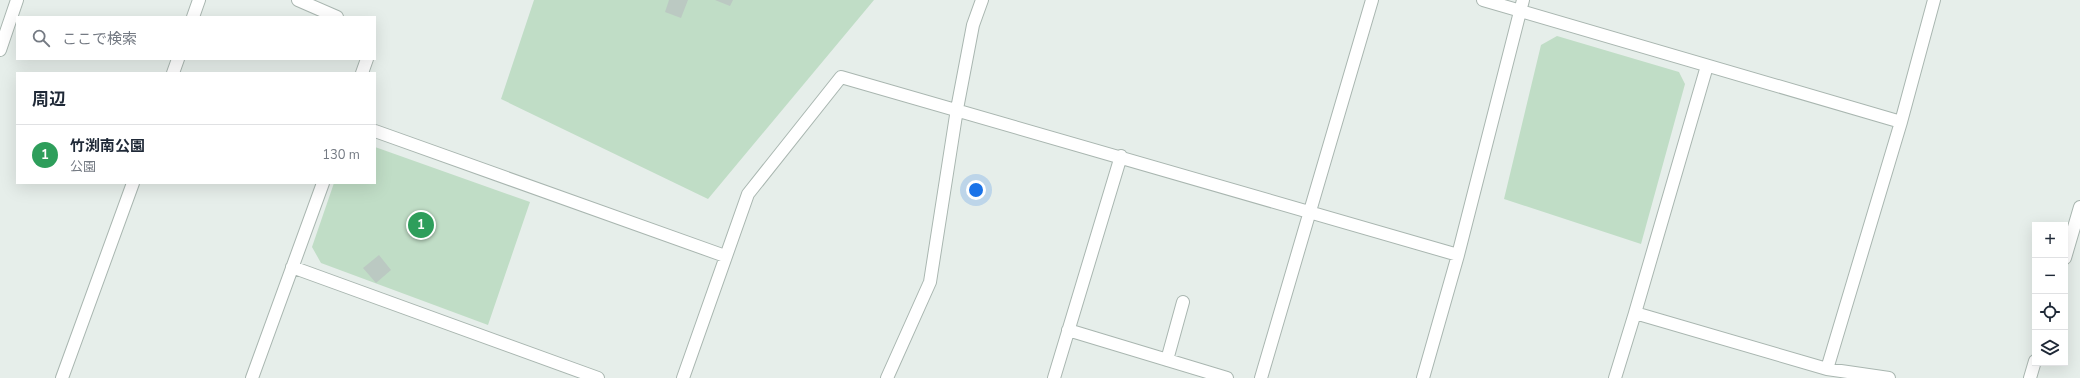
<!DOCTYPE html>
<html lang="ja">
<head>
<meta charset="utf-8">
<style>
	:root { --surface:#fff; --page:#f6f6f7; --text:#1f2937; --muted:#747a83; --line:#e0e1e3; --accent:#1a73e8 }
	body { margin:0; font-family:"Nunito Sans","Noto Sans JP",sans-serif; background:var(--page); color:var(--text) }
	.controls { position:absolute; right:12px; bottom:12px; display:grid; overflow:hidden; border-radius:0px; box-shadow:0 4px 16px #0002 }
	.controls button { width:36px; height:36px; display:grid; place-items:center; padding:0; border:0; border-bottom:1px solid var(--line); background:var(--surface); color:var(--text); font:20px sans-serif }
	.you { position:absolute; left:976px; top:190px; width:14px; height:14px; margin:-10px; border:3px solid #fff; border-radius:50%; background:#1a73e8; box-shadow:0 0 0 6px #1a73e833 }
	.badge { display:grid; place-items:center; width:26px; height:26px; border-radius:50%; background:var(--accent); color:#fff; font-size:13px; font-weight:700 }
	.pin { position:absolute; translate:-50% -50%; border:2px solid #fff; box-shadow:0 1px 4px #0006 }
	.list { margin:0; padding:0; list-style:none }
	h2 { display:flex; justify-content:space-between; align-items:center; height:52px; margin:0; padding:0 16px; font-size:17px }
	h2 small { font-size:13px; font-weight:400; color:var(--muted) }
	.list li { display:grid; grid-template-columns:26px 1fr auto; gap:12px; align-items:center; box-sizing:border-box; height:60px; padding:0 16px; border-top:1px solid var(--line) }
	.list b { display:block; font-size:15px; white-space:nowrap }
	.list p { margin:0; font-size:13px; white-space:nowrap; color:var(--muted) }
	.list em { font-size:13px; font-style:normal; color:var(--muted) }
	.icon { flex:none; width:22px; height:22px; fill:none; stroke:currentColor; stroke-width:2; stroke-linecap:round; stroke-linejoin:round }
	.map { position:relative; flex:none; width:2080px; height:378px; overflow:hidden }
	.search { position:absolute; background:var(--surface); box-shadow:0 4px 16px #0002; left:16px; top:16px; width:360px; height:44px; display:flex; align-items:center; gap:10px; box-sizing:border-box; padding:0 14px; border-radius:0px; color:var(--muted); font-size:15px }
	.panel { position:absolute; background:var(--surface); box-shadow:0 4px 16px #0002; left:16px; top:72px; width:360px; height:112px; border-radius:0px }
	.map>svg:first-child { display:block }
	.green { fill:#c0ddc6 }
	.building { fill:#bbc9c2 }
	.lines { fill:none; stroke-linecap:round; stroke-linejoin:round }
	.minor-casing { stroke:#a9b6b0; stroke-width:14 }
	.minor { stroke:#fff; stroke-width:12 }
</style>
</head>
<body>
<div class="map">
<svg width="2080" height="378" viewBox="0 0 2080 378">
	<rect width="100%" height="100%" fill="#e6eeea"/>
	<path class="green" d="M534,0H874L708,199L501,99Z
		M1557,36L1679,72L1685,84L1641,244L1504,199L1541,45Z
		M375,147L530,202L488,325L321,263L312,247L334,183H375Z"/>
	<path class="building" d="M669,0H688L681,18L665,12Z
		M715,0H733L730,6Z
		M379,255L391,270L376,283L363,268Z"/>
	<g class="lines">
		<g class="minor-casing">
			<path id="minor" d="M298,0L337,17
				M1483,0L1901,122L1827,369
				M193,17L199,0
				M0,50L17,0
				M173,73L178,59
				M362,73L367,59
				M1901,122L1934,0
				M375,131L725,256
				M2065,258L2080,207
				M292,267L598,378
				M1635,313L1707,66
				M1068,330L1227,378
				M1167,360L1183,302
				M62,378L133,183
				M252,378L323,183
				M683,378L748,194L841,77L1458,255
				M887,378L930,282L957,109L973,25L982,0
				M1054,378L1121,156
				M1261,378L1372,0
				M1423,378L1458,255L1523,0
				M1615,378L1635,313L1827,369L1889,378
				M2030,378L2035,361"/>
		</g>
		<use href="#minor" class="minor"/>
	</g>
</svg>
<div class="controls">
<button>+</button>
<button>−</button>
<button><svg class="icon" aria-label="locate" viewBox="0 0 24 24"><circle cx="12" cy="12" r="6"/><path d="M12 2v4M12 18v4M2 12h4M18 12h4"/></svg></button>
<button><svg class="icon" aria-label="layers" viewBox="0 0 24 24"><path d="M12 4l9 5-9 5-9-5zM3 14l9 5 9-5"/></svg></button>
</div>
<div class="you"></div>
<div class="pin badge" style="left:421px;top:225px;background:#2e9e5b">1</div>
<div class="search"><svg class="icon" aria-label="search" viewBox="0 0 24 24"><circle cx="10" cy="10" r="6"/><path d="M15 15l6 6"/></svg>ここで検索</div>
<section class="panel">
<h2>周辺<small></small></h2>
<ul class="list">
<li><span class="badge" style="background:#2e9e5b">1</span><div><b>竹渕南公園</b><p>公園</p></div><em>130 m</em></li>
</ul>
</section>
</div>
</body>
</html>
